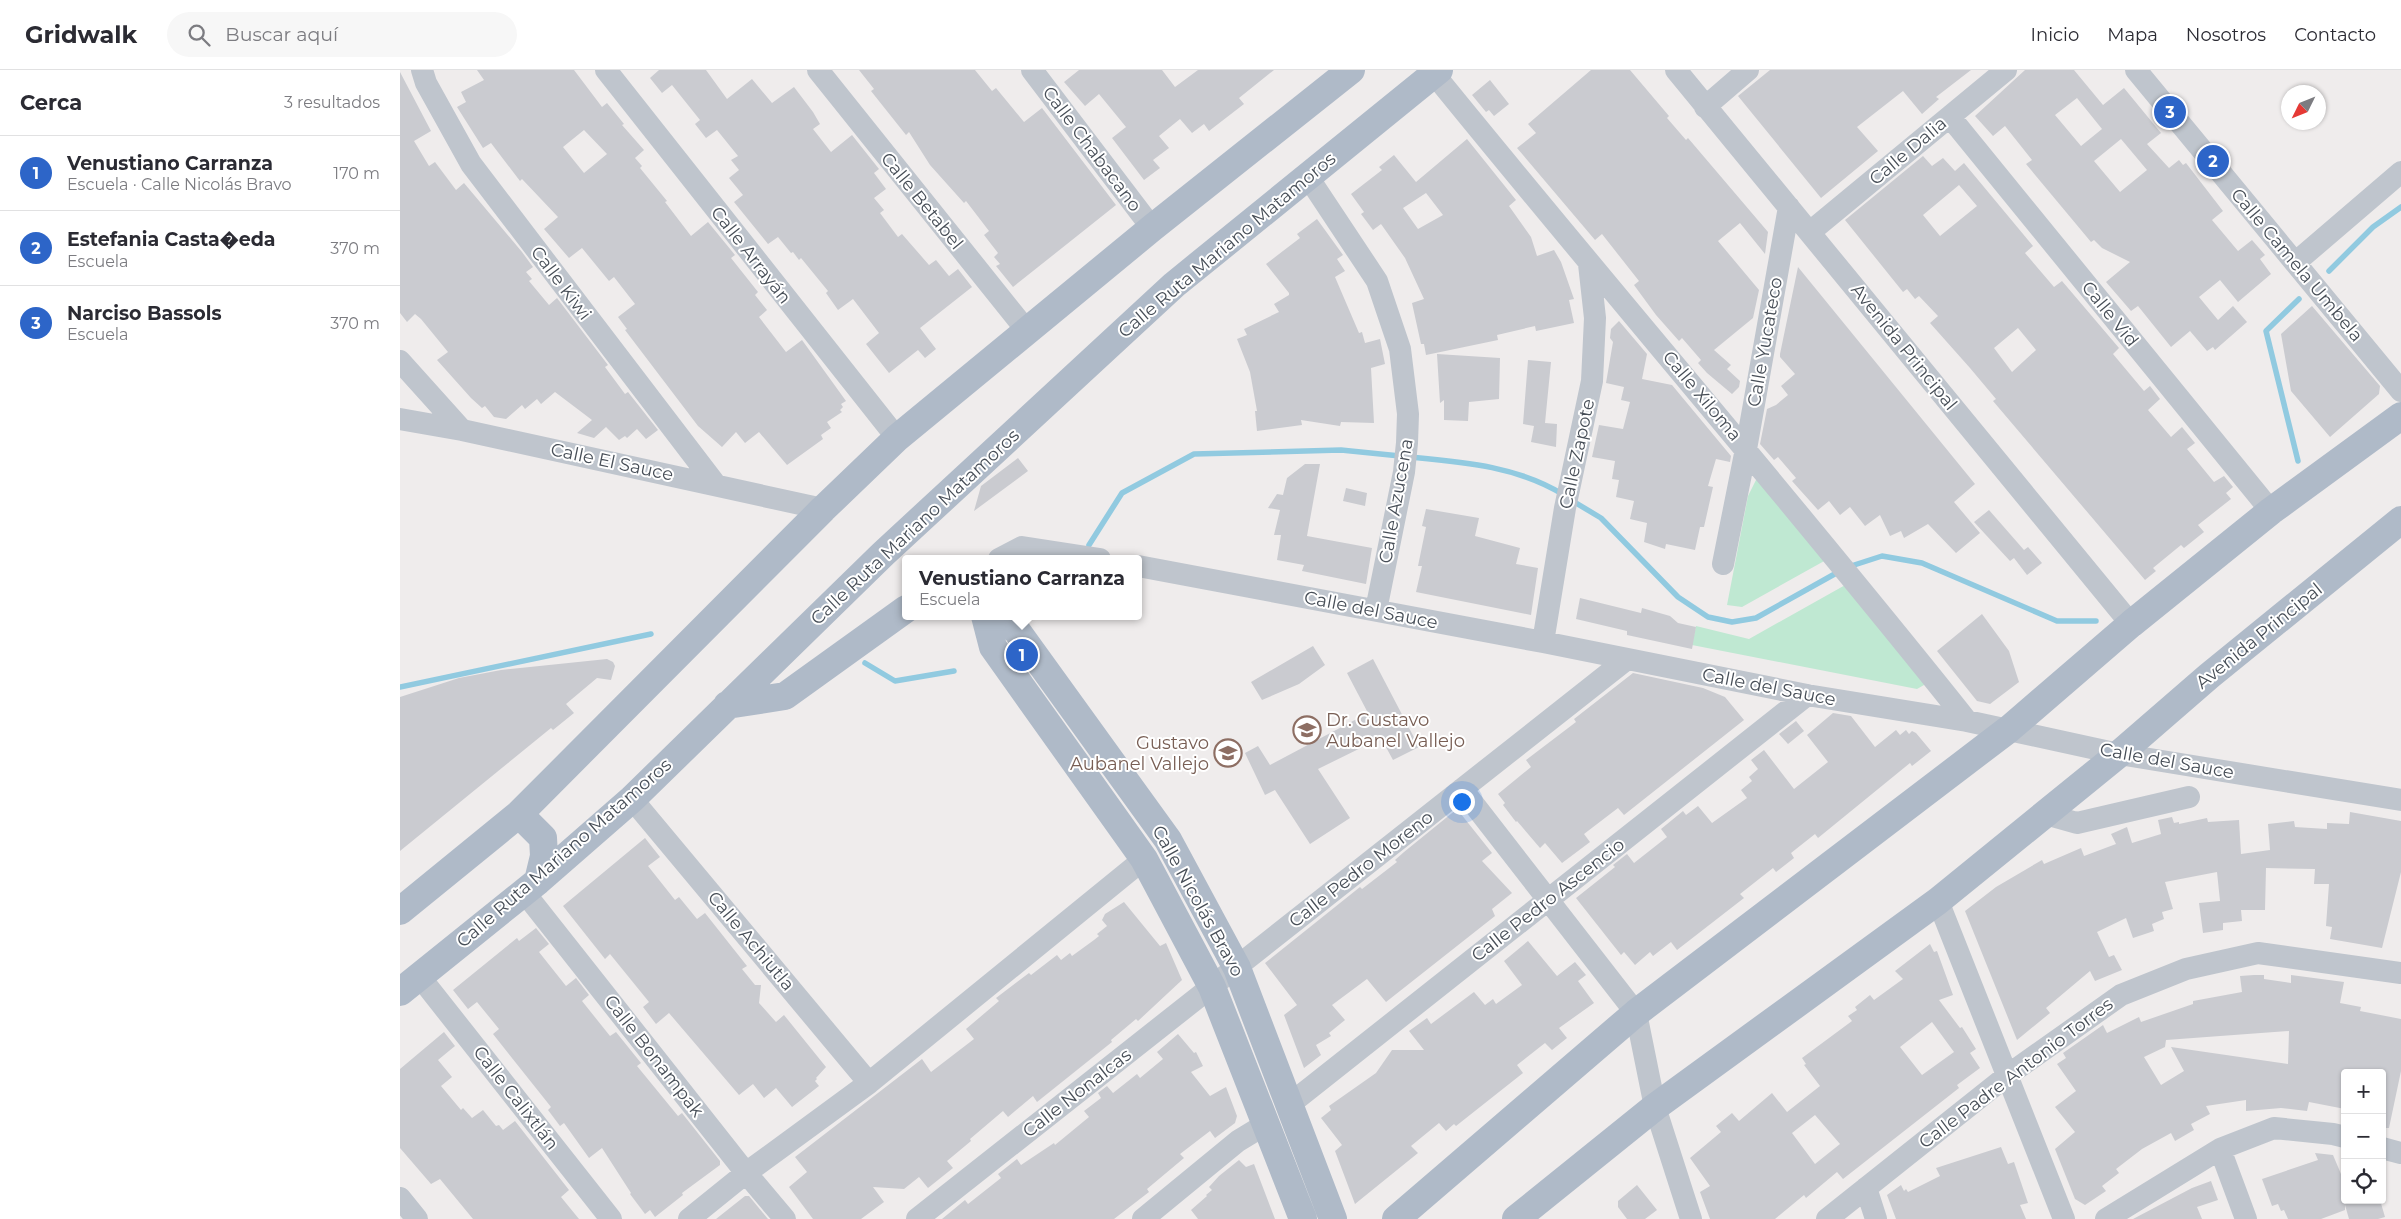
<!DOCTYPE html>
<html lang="es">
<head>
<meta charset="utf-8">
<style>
	:root { --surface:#fff; --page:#f7f7f7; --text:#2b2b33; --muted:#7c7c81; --line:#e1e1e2; --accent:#2d65c8 }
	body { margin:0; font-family:Montserrat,sans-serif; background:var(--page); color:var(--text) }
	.controls { position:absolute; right:15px; bottom:15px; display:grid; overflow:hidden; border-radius:5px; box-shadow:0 1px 4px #0004 }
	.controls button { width:45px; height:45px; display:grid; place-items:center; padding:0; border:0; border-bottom:1px solid var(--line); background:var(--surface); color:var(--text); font:25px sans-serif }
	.compass { position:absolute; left:1881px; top:15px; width:45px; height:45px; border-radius:50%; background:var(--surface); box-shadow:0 1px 4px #0004; rotate:227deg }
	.you { position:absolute; left:1061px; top:731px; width:18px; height:18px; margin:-12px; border:4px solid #fff; border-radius:50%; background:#1a73e8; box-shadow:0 0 0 8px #1a73e833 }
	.badge { display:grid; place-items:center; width:32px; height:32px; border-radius:50%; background:var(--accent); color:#fff; font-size:16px; font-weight:700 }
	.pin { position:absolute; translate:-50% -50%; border:2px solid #fff; box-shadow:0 1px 5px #0006 }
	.popup { position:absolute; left:502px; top:485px; width:240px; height:65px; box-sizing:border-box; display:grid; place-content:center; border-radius:5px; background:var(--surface); filter:drop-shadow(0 1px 4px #0005); font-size:16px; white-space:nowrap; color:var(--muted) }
	.popup b { font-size:19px; color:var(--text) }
	.popup::after { content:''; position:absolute; left:50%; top:100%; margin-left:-10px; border:10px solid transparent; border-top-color:var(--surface) }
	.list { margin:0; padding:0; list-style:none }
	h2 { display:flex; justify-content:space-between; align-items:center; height:65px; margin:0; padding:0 20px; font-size:21px }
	h2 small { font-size:16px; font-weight:400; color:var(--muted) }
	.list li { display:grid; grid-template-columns:32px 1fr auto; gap:15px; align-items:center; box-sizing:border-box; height:75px; padding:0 20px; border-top:1px solid var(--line) }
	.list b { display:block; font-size:19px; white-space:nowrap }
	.list p { margin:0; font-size:16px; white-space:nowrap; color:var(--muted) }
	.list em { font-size:16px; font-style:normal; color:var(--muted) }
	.icon { flex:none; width:28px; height:28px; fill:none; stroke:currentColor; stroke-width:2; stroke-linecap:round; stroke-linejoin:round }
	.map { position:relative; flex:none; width:2001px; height:1149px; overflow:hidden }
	header { display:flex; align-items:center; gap:30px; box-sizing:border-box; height:70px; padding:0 25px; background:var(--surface); border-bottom:1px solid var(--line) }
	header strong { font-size:24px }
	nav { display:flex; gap:28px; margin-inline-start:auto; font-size:18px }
	.search { width:350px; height:45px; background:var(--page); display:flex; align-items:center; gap:12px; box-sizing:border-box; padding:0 18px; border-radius:28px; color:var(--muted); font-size:19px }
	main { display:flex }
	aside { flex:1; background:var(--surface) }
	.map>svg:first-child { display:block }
	.green { fill:#bfe8d2 }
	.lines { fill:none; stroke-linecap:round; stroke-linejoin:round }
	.stream { stroke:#91cae0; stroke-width:5.5 }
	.building { fill:#cacbd0; fill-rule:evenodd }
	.minor { stroke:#bfc5cd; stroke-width:22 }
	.major { stroke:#afbac8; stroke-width:28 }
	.labels { text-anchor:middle; stroke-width:4; stroke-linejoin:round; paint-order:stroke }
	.street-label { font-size:18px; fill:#474e57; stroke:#fff }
	.education-label { font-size:18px; fill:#785e54; stroke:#fff; text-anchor:start }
</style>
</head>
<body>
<header>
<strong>Gridwalk</strong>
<div class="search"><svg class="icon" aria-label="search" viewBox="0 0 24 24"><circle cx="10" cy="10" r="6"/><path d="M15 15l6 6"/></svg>Buscar aquí</div>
<nav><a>Inicio</a><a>Mapa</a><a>Nosotros</a><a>Contacto</a></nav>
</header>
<main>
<aside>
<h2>Cerca<small>3 resultados</small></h2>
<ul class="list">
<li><span class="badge">1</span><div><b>Venustiano Carranza</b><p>Escuela · Calle Nicolás Bravo</p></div><em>170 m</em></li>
<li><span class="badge">2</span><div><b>Estefania Casta�eda</b><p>Escuela</p></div><em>370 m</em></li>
<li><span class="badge">3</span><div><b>Narciso Bassols</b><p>Escuela</p></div><em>370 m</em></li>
</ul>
</aside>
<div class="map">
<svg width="2001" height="1149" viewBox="0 0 2001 1149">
	<rect width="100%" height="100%" fill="#efecec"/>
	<path class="green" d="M1357,408L1426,490L1342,537L1327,535L1348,426Z
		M1447,514L1524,607V615L1517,619L1292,575L1296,556L1349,569Z"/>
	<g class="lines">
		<path class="stream" d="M1929,201L1973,157L2001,137
			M1009,387C1063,392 1117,396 1164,425
			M1898,391L1866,261L1899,229
			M1171,430L1201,448L1278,527L1308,547L1332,552L1356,548L1440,501
			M689,475L722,423L794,384L941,380L1000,386
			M1448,497L1482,486L1522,493L1657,551H1696
			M465,593L495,611L554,601
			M0,617L251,564"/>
	</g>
	<path class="building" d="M77,0H174L202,37L207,33L224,54L222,55L244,80L235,88L242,96L240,98L267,131L265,132L291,166L308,152L335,185L331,188L358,222L355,225L367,240L359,247L386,282L402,270L446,331L441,334L443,337L440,340L442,342L427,352L431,358L421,365L423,369L387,395L359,362L345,373L336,362L322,377L298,356L225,260L227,259L218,247L235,234L214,207L209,211L182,178L169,188L144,159L158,147L122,109L120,111L91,73L83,78L57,37L66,32L61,22L84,10ZM184,60L207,84L184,103L163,77Z
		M259,0H306L327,29L352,9L372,33L394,17L413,42L420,54L413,59L431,82L452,65L479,99L474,103L486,119L474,128L484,140L480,143L498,167L502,164L529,195L536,190L549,206L558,199L572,217L520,258L536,279L525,288L518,280L489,303L466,274L479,263L453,229L438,240L426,223L428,221L401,188L399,190L393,182L391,183L378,167L368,174L334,132L343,125L329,108L339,100L331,90L338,86L317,60L306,68L295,54L300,50L272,15L262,23L250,8Z
		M459,0H575L592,21L596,18L624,52L642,38L716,135L613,217L596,196L600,194L594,187L598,183L584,165L589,161L566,131L564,133L530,95L509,62L506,65L471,21L474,19Z
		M679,0H762L775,17L798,0H874L839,28L844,34L809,61L804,54L792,63L780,49L759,66L769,78L753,90L760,98L744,110L712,68L726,57L699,24L685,36L664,12Z
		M1191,0H1230L1269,46L1267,48L1286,70L1288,68L1368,162L1365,184L1340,153L1318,171L1359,220L1353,248L1314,280L1331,295L1327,299L1340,311L1339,317L1332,324L1307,303L1298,293L1301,290L1282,268L1279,271L1256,245L1234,215L1239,211L1202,164L1195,170L1117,78L1136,63L1128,54Z
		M1370,0H1571L1536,27L1539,29L1522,44L1503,21L1457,57L1478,81L1421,128L1338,26Z
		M1625,0H1674L1703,35L1724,18L1761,63L1747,74L1769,98L1779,90L1783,95L1786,93L1823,141L1812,150L1838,181L1852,170L1865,185L1860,189L1871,204L1838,232L1820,210L1799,227L1818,250L1833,236L1847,252L1815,280L1813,277L1807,281L1790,261L1771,277L1738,236L1731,241L1706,212L1730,192L1702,178L1694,170L1691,172L1626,94L1632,90L1605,56L1593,66L1575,46ZM1677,28L1702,59L1681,76L1655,45ZM1721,69L1747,100L1720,122L1694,91Z
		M0,2L31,61L14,71L29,96L35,92L56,120L64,113L122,182L133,197L126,202L132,209L129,211L149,235L157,228L208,295L205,297L225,324L228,322L258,360L246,369L237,359L227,368L225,366L219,370L206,357L194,368L177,363L192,350L155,322L141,334L137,329L125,339L122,335L106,349L94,347L85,336L82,338L71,328L37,290L48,282L21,249L15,244L7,252L0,243Z
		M1090,10L1109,34L1094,46L1089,40L1086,42L1072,25Z
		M1067,69L1116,130L1109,136L1131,167L1137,186L1154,180L1161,192L1174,229L1169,230L1174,253L1136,261L1135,256L1097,265L1098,270L1026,285L1024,274H1021L1012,233L1024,229L1005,188L981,154L973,160L961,144L964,142L951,124L982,100L979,97L994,85L1016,112ZM1026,123L1043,145L1018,159L1003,138Z
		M1523,86L1532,96L1543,88L1555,101L1564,93L1633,176L1625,183L1654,217L1662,211L1719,278L1713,284L1744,321L1750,316L1760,329L1748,340L1771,367L1782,357L1795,373L1787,379L1814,412L1824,406L1833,417L1826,423L1831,429L1798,455L1804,462L1784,478L1781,475L1753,498L1756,501L1745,510L1593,331L1596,329L1570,298L1530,253L1538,246L1519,226L1515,229L1507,219L1503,222L1445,150ZM1559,115L1577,136L1540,166L1523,145ZM1618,258L1636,280L1612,302L1594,278Z
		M917,149L943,185L937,189L945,201L935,207L959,263L962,262L965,273L980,269L985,294L971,298L974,353L941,352L940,356L901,350L902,355L857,361L855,341H857L850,302L837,269L847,265L844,259L879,242L874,234L889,225V223L866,194L900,168L897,164Z
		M1398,197L1575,414L1554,432L1580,463L1556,483L1528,454L1504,468L1501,461L1490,466L1480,445L1465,456L1450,437L1440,445L1429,431L1418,440L1392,411L1396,408L1378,387L1374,390L1360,374L1367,339L1376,335L1388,325L1381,316L1395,304L1380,287V284Z
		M1912,236L1980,316L1979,324L1930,367L1891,321L1881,264Z
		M1219,251L1247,284L1242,309L1272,315L1331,386L1330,392L1316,389L1308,416L1313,417L1304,457H1300L1295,480L1266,474L1265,479L1244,472L1247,453L1230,449L1234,431L1216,427L1219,410L1212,409L1215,391L1192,387L1199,355L1223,359L1230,332L1221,330L1224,317L1206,313L1213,272L1210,268L1211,259Z
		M1037,284L1100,288L1099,329L1069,332L1068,351L1044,350V330L1040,333Z
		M1128,290L1151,292L1145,353L1157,354L1156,377L1131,372L1134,356L1123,354Z
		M618,388L628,401L574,441L581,416Z
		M905,394H920L907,466L972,478L966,514L902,501L904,495L877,490L881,465H874L880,440L868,438L877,424L883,425L887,408Z
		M946,418L967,423L965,436L943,431Z
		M1026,439L1079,448L1075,466L1120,478L1116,494L1138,498L1131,545L1016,522L1022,496H1018L1026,457L1022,456Z
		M1589,440L1624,480L1628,477L1642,493L1627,505L1614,488L1610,491L1574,452Z
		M1180,528L1241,543L1242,538L1270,546L1278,553L1296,557L1292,579L1227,565V561L1176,549Z
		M1582,544L1609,581L1619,612L1590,634L1577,631L1537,581Z
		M913,576L925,595L899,614L862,630L851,612Z
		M207,589L213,592L215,596L211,610L197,608L166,634L174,643L153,660L151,658L0,781V627L59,608L101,600Z
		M973,589L1019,677L993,690L981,668L918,699L950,748L910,774L875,720L865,725L845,683L858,676L870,695L968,643L947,603Z
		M1233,603L1303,618L1325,627L1344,650L1224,745L1218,738L1184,764L1190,772L1162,793L1145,773L1140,778L1117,751L1116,752L1103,735L1105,733L1098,724L1131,697L1126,690L1176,652L1174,649Z
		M1433,643L1451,646L1475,677L1496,660L1500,665L1506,660L1509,664L1512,661L1516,663L1531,681L1512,696L1510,693L1418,768L1415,764L1391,783L1394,788L1376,802L1373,798L1340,824L1344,828L1277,880L1271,872L1253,886L1250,882L1235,895L1224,882L1221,885L1176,828L1215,797L1213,795L1227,784L1234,793L1267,767L1261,759L1283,741L1286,745L1298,736L1312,753L1347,728L1341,720L1352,711L1349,707L1358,699L1351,690L1364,680L1394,719L1428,692L1407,665Z
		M1396,651L1404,661L1388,674L1379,664Z
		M1057,739L1092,783L1082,791L1112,823L1092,839L1095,846L986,932L967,909L932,935L945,950L929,963L931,966L916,975L921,985L904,998L884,945L897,935L865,893L960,817L962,819L997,792L995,790L1004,782Z
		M1950,742L2001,751V802L1982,878L1930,869L1932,857L1926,856L1929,814H1914L1915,799L1866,798L1865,840H1841L1842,851L1823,853V860L1803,863L1799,833L1820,831L1817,802L1765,812L1773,839L1762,842L1764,849L1752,854L1754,861L1733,868L1726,848L1697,862L1709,887L1714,885L1722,900L1695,911L1690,901L1646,938L1650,943L1617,970L1565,841L1596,817L1642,790L1644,794L1681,778L1684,786L1716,774L1711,764L1727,757L1732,773L1761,764L1758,750L1772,747L1774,753L1779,752V754L1807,748L1808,752L1839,750L1841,784L1870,780L1868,754L1894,751L1895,757L1927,759V753L1949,754Z
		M245,768L260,787L248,796L275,830L279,827L297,849L305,843L347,896L342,899L355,915H361L359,933L376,952L384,945L426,997L416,1008L417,1009L415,1011L419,1016L392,1037L376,1018L364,1028L353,1014L339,1025L269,943L256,954L243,937L249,932L210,884L205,889L163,836Z
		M724,832L760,876L766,873L782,910L738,951L736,949L711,970L712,972L637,1032L633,1026L608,1047L603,1041L570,1069L571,1071L547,1091L553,1098L528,1118L519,1107L504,1119L473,1117L484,1132L461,1149H413L389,1117L407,1102L395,1087L522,989L531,1002L574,969L566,959L599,931L596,928L629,903L631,905L657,885L661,890L670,883L672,886L694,870L699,866L697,864L707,856L702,850L705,844Z
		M136,858L149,874L139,882L166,916L176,908L189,925L182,931L210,966L216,962L241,993L237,996L278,1046L282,1043L320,1091V1095L282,1123L283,1125L255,1147L250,1140L245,1144L230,1124L231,1123L202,1078L189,1088L164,1053L160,1056L148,1040L151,1037L93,964L99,959L77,932L68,939L53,920L117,868L119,871Z
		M1128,871L1157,906L1175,892L1186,905L1178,911L1194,933L1159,958L1167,968L1152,980L1145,973L1117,995L1123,1003L1056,1056L1054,1054L1046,1061L1039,1053L1011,1076L1018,1083L955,1134L935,1081L942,1075L921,1048L931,1040L929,1036L976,1003L992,980H1024L1009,961L1027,948L1031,954L1074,922L1085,935L1093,929L1096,934L1122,915L1104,891Z
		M1530,874L1534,882L1537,881L1553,925L1539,930L1560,958L1562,957L1576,979L1570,983L1580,998L1557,1015L1559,1018L1443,1109L1437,1102L1406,1128L1404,1125L1375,1149H1310L1300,1122L1310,1116L1290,1088L1321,1062L1316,1056L1332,1043L1339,1051L1372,1023L1387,1042L1420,1016L1404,995L1406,994L1402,988L1452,951L1448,946L1457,940L1455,937L1470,925L1474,930L1503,909L1495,901ZM1532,952L1554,982L1522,1005L1500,977ZM1415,1045L1440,1074L1415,1094L1392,1063Z
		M1854,905H1864V909L1891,913V905L1944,912L1940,933L1961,937L1960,941L2001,949V1001L1989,1058H1982V1016L1985,1006L1982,1003L1958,999L1957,1003H1945V1039L1909,1032L1907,1041L1881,1038L1846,1041V1030L1806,1036L1810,1044L1791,1054L1794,1060L1775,1071L1771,1063L1742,1079L1716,1099L1719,1103L1702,1116L1706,1121L1685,1135L1675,1129L1655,1079L1675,1062L1655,1037L1676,1021L1657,994L1666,988L1663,983L1703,955L1707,963L1739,947L1741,952L1793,934V931L1842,922L1840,906ZM1889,961L1888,994L1771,977L1784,1001L1761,1015L1744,987L1765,977L1766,970Z
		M44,962L55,976L38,990L52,1007L41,1016L61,1040L63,1038L72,1048L83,1040L96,1056L99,1055L103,1060L115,1051L169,1120L161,1127L179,1149H73L40,1109L31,1114L0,1078V999Z
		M778,964L794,983L796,982L803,996L791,1002L810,1026L826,1017L837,1046L835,1053L815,1068L810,1061L780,1084L784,1088L747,1119L749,1122L714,1149H542L565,1130L568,1134L601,1108L598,1104L617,1089L621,1095L654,1073L655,1075L689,1047L684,1041L701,1028L698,1023L707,1016L713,1023L737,1004L740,1008L763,989L757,982Z
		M1601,1077L1608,1094L1614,1092L1628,1133L1620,1135L1626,1149H1496L1487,1125L1501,1115L1504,1121L1506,1119L1508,1122L1540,1106L1536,1098Z
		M1915,1083L1933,1085L1941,1104L1945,1102V1130H1980L1985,1147L1978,1149H1949L1945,1135V1140L1921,1149H1888L1884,1140L1881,1141L1878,1134L1872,1136L1862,1109L1918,1090Z
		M839,1090L846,1097L854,1094L875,1149H798L791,1140L807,1126L806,1125L812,1120L809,1117L819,1106Z
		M1811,1111L1818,1130L1797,1137L1802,1149H1733L1792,1118Z
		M1237,1115L1257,1140L1245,1149H1227L1218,1137V1131Z
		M345,1126H349L368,1149H316Z"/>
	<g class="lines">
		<path class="minor" d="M22,0L26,13L71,94L316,415
			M206,0L497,368
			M418,0L627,261
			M632,0L752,158
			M1276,0L1731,554
			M1736,0L2001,321
			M1034,4C1210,221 1393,432 1567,651
			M1305,37L1348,0
			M1550,47L1871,441
			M908,107L977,211L1000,279L1008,344L1007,373L1004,402L976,540
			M1410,162L1606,0
			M1896,192L2001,102
			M0,291L62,360
			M0,349L62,360L423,439
			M599,489L622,477L700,489
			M1323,494L1346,379L1389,137
			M738,496L1143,572L1407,625L1567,651L1719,684L2001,730
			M1143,572L1165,438L1192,311L1195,248L1189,194
			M1062,719L1236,943L1255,1037L1291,1149
			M232,729L469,1013
			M1645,744L1677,753L1789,727
			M124,822L346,1103L385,1149
			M1538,831L1664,1149
			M20,907L211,1149
			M890,1034L1407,625
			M1982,1078L2001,1083
			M1820,1079L1846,1149
			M1466,1118L1476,1149
			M0,1128L17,1149
			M289,1149L346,1103L469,1013L744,789
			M517,1149L1227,589
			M743,1149L838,1071L866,1054
			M1427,1149L1608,1005L1721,925L1786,899L1858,883L2001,903
			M1706,1149L1820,1079L1874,1058L1933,1064L1945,1067"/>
		<path class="major" d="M585,546L593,577L744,789L812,917L903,1149
			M602,546L617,561L768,770L837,898L933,1149
			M327,635L385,626L506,539
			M119,744L143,768L144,786L138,811
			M0,841L119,744L423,439L497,368L752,158L951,0
			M0,922L138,811L232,729L483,484L774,215L1039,0
			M996,1149L1236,943L1609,659L1731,554L1871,441L2001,346
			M1116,1149L1255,1037L1538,831L1719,684L1809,606L2001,450"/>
	</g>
	<defs>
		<g id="school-ring" transform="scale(1.4375)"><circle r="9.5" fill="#fff" stroke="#8d6e63" stroke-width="1.5"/><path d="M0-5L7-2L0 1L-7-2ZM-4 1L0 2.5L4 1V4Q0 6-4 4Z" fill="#8d6e63"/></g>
	</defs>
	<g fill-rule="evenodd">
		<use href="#school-ring" x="907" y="660"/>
		<use href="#school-ring" x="828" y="683"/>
	</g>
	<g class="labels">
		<g class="street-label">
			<text transform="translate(692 79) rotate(53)" y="6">Calle Chabacano</text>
			<text transform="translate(1508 81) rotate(-40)" y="6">Calle Dalia</text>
			<text transform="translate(522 131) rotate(51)" y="6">Calle Betabel</text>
			<text transform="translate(827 175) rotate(-40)" y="6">Calle Ruta Mariano Matamoros</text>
			<text transform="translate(351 185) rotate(52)" y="6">Calle Arrayán</text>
			<text transform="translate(1897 195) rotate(50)" y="6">Calle Camela Umbela</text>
			<text transform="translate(161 213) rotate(53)" y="6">Calle Kiwi</text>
			<text transform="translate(1710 244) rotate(51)" y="6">Calle Vid</text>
			<text transform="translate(1365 272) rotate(-80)" y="6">Calle Yucateco</text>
			<text transform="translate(1504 277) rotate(51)" y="6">Avenida Principal</text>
			<text transform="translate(1302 326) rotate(50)" y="6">Calle Xiloma</text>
			<text transform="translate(1177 384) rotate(-78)" y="6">Calle Zapote</text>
			<text transform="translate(212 392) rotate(12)" y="6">Calle El Sauce</text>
			<text transform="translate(996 431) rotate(-80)" y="6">Calle Azucena</text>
			<text transform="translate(515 457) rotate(-43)" y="6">Calle Ruta Mariano Matamoros</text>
			<text transform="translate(971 540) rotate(11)" y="6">Calle del Sauce</text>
			<text transform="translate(1859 566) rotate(-39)" y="6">Avenida Principal</text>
			<text transform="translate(1369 617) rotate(11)" y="6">Calle del Sauce</text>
			<text transform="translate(1767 691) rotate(10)" y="6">Calle del Sauce</text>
			<text transform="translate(164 783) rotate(-41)" y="6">Calle Ruta Mariano Matamoros</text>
			<text transform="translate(961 799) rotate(-38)" y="6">Calle Pedro Moreno</text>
			<text transform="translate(1148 830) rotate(-38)" y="6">Calle Pedro Ascencio</text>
			<text transform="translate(798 831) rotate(61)" y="6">Calle Nicolás Bravo</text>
			<text transform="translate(351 871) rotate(50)" y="6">Calle Achiutla</text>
			<text transform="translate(254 986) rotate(52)" y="6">Calle Bonampak</text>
			<text transform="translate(1616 1003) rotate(-37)" y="6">Calle Padre Antonio Torres</text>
			<text transform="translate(677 1023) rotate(-38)" y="6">Calle Nonalcas</text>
			<text transform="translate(116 1028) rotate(52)" y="6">Calle Calixtlán</text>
		</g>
		<g class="education-label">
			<text x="926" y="656">Dr. Gustavo<tspan x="926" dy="21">Aubanel Vallejo</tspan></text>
			<text x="809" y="679" text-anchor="end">Gustavo<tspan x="809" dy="21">Aubanel Vallejo</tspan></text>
		</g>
	</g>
</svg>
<div class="controls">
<button>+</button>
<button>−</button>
<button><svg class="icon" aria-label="locate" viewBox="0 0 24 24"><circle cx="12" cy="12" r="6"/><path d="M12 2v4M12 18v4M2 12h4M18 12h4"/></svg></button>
</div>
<svg class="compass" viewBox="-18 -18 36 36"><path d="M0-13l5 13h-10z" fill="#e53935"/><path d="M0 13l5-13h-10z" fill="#7c7c81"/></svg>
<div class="you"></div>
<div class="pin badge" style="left:622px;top:585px">1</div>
<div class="popup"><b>Venustiano Carranza</b>Escuela</div>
<div class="pin badge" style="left:1813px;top:91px">2</div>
<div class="pin badge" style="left:1770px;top:42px">3</div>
</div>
</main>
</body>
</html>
